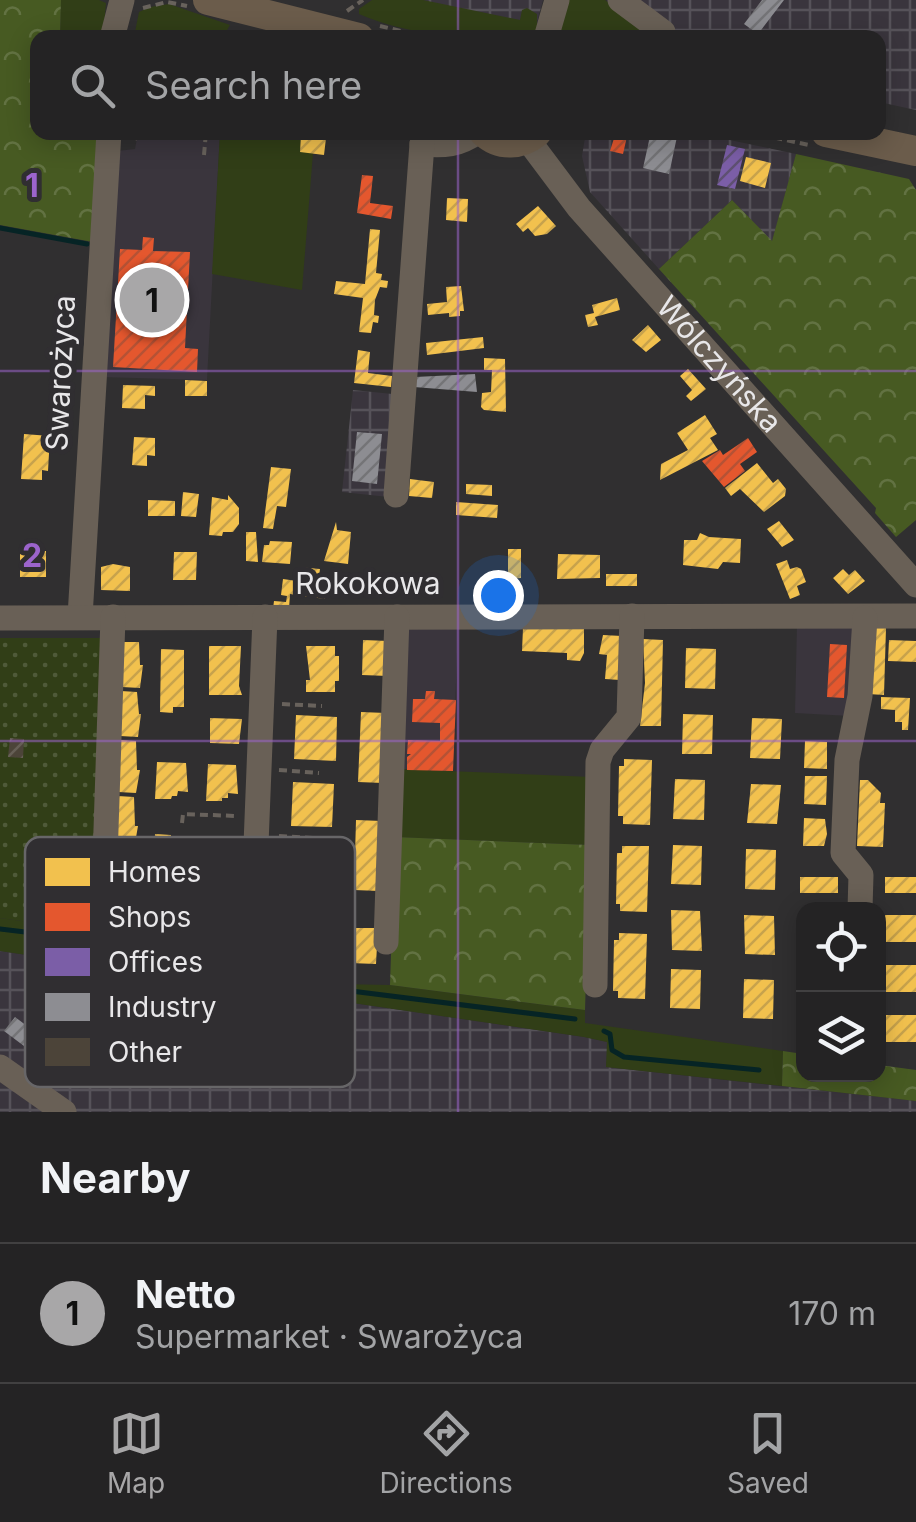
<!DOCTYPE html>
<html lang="en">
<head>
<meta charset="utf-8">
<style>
	:root { --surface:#242324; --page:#2c2b2c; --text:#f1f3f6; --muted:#a3a4a6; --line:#414041; --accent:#a8a7a8 }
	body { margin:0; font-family:Inter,sans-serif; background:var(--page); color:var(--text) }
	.controls { position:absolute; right:30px; bottom:30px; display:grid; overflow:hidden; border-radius:20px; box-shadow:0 5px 25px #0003 }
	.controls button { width:90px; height:90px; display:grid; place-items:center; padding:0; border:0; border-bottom:2px solid var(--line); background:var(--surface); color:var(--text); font:50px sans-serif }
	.you { position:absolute; left:498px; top:595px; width:35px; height:35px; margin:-25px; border:8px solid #fff; border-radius:50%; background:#1a73e8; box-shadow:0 0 0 15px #1a73e833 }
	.badge { display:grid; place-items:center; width:65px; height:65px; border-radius:50%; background:var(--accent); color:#111; font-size:32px; font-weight:700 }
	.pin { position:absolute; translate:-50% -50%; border:5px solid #fff; box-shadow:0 2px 10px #0006 }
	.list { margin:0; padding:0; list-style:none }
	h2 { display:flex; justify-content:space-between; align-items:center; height:130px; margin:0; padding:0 40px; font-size:42px }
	h2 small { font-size:32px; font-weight:400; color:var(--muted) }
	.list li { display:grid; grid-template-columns:65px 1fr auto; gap:30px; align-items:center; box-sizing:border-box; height:140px; padding:0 40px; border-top:2px solid var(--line) }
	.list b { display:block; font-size:38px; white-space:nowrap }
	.list p { margin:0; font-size:32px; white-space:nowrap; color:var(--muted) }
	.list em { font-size:32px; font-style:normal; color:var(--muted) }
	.icon { flex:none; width:55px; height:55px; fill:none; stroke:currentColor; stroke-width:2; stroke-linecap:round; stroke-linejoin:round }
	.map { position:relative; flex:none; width:916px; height:1112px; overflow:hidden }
	.search { position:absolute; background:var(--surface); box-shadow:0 5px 25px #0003; left:30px; right:30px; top:30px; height:110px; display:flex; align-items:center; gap:25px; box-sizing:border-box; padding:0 35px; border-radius:20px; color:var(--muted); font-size:38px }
	.sheet { height:270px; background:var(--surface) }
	nav { display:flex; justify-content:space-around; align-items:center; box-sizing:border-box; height:140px; border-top:2px solid var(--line); background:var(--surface); font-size:28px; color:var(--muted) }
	nav a { display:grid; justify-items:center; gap:5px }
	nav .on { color:var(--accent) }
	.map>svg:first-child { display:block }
	.built { fill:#3a353d }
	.industrial { fill:url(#industrial-grid) }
	.green { fill:#313e17 }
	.forest { fill:url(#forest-crowns) }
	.garden { fill:url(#garden-dots) }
	.homes { fill:url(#homes-hatch) }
	.shops { fill:url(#shops-hatch) }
	.offices { fill:url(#offices-hatch) }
	.industry { fill:url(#industry-hatch) }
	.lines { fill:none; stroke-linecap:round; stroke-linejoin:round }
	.stream { stroke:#062425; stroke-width:5 }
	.building { fill:url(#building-hatch) }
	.path { stroke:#68625c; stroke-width:4; stroke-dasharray:8 5; stroke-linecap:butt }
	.minor { stroke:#696056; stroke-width:25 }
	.major { stroke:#6b5c4b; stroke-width:30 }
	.grid { fill:none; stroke:#9c64cc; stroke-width:2.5; stroke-opacity:0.55 }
	.labels { text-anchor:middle; stroke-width:10; stroke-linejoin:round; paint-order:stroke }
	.street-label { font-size:30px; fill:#e8e7e9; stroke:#302e31 }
	.key { fill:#302e31; stroke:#676668; stroke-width:2.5 }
	.key-label { font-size:28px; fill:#e8e7e9 }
	.grid-label { font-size:32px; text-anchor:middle; font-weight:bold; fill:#9c64cc; stroke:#302e31; stroke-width:10; stroke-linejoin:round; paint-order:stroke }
</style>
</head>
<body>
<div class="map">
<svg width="916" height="1112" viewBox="0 0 916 1112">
	<defs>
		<pattern id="industrial-grid" width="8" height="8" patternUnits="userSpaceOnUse" patternTransform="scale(2.5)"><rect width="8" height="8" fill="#3a353d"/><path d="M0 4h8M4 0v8" fill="none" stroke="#565259"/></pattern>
		<pattern id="forest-crowns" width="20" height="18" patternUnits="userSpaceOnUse" patternTransform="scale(2.5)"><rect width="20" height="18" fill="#475a22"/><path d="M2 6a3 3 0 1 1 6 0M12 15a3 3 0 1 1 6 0" fill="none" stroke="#627242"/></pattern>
		<pattern id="garden-dots" width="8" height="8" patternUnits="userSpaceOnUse" patternTransform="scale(2.5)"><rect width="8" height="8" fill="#313e17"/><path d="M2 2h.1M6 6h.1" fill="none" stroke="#4f5a39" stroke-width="1.8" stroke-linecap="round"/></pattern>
		<pattern id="homes-hatch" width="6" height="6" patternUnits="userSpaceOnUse" patternTransform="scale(2.5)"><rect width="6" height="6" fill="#f2c14e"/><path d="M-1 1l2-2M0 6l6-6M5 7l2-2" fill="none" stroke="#c7a24c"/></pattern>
		<pattern id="shops-hatch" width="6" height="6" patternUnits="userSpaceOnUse" patternTransform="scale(2.5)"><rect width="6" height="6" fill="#e4572e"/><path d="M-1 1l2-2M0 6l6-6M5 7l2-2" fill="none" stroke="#b55235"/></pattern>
		<pattern id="offices-hatch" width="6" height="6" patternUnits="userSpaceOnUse" patternTransform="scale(2.5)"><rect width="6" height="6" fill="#7b5ea7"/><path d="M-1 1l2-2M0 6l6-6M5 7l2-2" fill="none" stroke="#5e5072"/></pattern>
		<pattern id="industry-hatch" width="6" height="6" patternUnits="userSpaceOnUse" patternTransform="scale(2.5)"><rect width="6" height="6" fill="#8d8d92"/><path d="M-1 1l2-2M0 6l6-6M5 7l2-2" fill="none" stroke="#747477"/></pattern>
		<pattern id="building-hatch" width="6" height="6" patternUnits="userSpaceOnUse" patternTransform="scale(2.5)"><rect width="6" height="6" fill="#4c4439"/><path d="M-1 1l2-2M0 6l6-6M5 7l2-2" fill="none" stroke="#665f56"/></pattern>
	</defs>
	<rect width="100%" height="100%" fill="#302f30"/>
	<path class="built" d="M138,133H220L207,380L100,377L117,151L135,149Z
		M404,623H458L453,771L399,769Z
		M797,624L858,625L850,716L795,713Z"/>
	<path class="industrial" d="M398,0H543L536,26Z
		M638,0H916V110L879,102L878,38L658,37Z
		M586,132L697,133L796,154L772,242L732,200L659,269L590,192L582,156Z
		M353,390L402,395L389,497L342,492Z
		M0,951L584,1037L608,1042L606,1067L916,1101V1112H0Z"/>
	<path class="green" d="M61,0H99L106,3L103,37H60Z
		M372,0H423L520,20L522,10L527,8L537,14V37C476,37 416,39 359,14V9Z
		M566,0H605L642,28L640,32L647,37L559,38Z
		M169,4L230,25L223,37H134L139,12L150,7Z
		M220,133H315L314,137L301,136L300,151L313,153L302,290L212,274Z
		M399,769L592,777L590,845L395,837Z
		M0,918L96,931V955L335,988L336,984L390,985L585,1010V1023L783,1051L782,1086L606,1067L607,1042L584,1037L0,951Z"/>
	<path class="forest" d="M0,0H61L60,37L38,38V132L102,133L93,242L0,225Z
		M796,154L909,179L916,190V520L896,537L875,513L876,508L659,269L732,200L772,241Z
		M395,837L590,845L585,1010L390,985Z
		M783,1051L803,1054L804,1074H878L879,1065L916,1070V1101L782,1086Z"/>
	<path class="garden" d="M0,638H103L96,931L0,918Z"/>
	<path class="homes" d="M301,135L326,138L324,155L300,152Z
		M746,157L771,163L765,188L740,181Z
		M447,198L468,199L467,222L446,220Z
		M538,206L556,226L547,234L535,236L528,228L523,232L516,224Z
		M370,229L380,230L376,273L382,274L381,280L388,281L387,288L380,287L375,300L374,315L379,316L378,323L373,322L371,333L359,332L363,298L334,294L336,281L365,284Z
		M461,286L464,311H460V316L449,317V313L428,315L427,304L447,302L446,287Z
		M617,298L620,310L595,317L598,325L588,327L585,315L594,313L592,305Z
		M648,325L661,340L646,352L632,340Z
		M483,337L484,348L427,355L426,343Z
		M358,350L370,352L368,373L392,376L391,387L354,383Z
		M484,358L505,359L506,412L484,410L481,407L482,393L491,392L492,370H484Z
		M688,369L706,389L691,401L686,396L692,390L680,376Z
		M185,380L207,381V396H185Z
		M123,385L155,386V396L145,395V409L122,408Z
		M705,415L717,434L710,438L718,450L660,480L661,464L688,450L677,433Z
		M24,434L50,436L48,471L42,470V480L21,479Z
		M134,437L155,438V456L147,455V466L132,465Z
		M757,463L773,483L778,479L786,489L785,496L764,512L740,489L731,496L725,488Z
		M271,467L291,469L286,507L277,506L273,529L263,528Z
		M410,479L434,482L432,498L409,496Z
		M466,484L492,485V496L466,494Z
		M183,492L199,494L196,517L181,516Z
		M228,495L239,508V524L233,532H223L222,536L209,535L212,497L228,500Z
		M148,500L175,501V516H148Z
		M456,502L498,505L497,518L456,515Z
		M779,521L794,540L782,547L767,529Z
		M336,522L337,530L351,532L348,564L324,561Z
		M246,532H256L258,562L246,561Z
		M700,533L709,537L741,539L740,563L723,562L718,569L683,565L684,540H697Z
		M270,541L292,542L290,564L262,562L264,545H269Z
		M508,549H521V578L508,579Z
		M20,551H46V577H20Z
		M174,552H197L196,580H173Z
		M558,554L600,555V578L557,579Z
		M787,560L790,569L797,567L801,569L806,582L797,586L800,595L790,599L776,564Z
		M113,564L130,567V591L101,590V567Z
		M298,567L320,569L318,584L326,585L325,599L290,594L289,609H273L274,601L286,602L287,596L281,595L283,579L297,581Z
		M843,569L849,575L855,570L865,581L848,594L833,578Z
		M606,574H637V586H606Z
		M356,583H389L388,595L356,593Z
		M523,628L584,629V653L580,661L567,660V653L522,651Z
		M871,628H886L884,695L868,694Z
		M603,635L622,636L620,680L605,679L607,655L599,654Z
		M643,639L663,640L661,726H640L645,683Z
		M363,640L389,641L388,676L362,675Z
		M889,640L916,641V662L888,661Z
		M123,642H139L140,665H143L140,688L122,687Z
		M209,646H241L239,686L242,695H209Z
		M306,646H335V656H339V681H335V692H306V680H310Z
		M686,648L716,649L715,689L685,688Z
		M161,649L184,650V707H173V713L160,712Z
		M121,691L137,692L139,714H141L138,737L120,736Z
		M881,697L910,698L908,730H902V722H895V710L881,709Z
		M361,712L386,713L383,783L358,782Z
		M683,714L713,715L712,754H682Z
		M296,715L337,717L336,761L294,759Z
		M210,718L242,719L239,744L210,743Z
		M752,718L782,719L780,759L750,758Z
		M119,740L136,741L137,770H140L136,793L118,792Z
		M805,741L827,742V769L804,768Z
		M624,759L652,760L650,825L623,824V816H618L619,766H624Z
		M157,762L186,763L188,792L178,791L177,796H172L171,799H155Z
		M208,764L236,765L238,794L228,793V798H222V801H206Z
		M805,776H827L826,805L804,804Z
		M675,779L705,780L704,820L673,819Z
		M860,780H868L881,793L880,803H885L883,847L857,846Z
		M293,782L334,784L332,827L291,826Z
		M751,784L781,785L777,824L747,823Z
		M118,796L134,797L135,826H138L134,849L116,848Z
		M804,818L825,819L827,834L824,846H803Z
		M356,820L382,821L379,891L354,890Z
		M155,834L171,835V838L176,839V843L186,844L182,872L153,871Z
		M673,845L702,846L701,885L671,884Z
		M622,846H649L647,912L620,911V904H616L617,853H622Z
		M746,849L776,850L775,890L745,889Z
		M800,877H838V893H800Z
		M885,877H916V893H885Z
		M671,910L700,911L702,951L672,950Z
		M744,915L774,916L775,955L745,954Z
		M885,915H916V942H885Z
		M352,928H378L376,964L350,963Z
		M619,933L647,934L645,999L618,998V991H613L614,940H619Z
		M885,965H916V992H885Z
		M671,969L701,970L700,1009L670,1008Z
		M744,979L774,980L773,1019L743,1018Z
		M881,1015H916V1042H881Z"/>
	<path class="shops" d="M616,132H628L623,154L610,151Z
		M362,175L373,176L370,203L393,206L391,219L357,213Z
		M143,237L154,238L153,251L190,252L185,348L198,349L197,372L113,367L120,249L142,250Z
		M748,438L757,452L740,464L745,471L724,487L702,461L720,450L723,455Z
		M830,644L847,645L844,698L827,697Z
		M426,691H435L434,699L456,700L453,771L407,770V757L411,754H407L408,740L440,741V723L412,722L413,699H425Z"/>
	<path class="offices" d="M727,145L745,149L735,189L717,185Z"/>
	<path class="industry" d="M762,0H784L758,34L744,24Z
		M651,132H678L669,174L643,168Z
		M475,374L477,392L414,387L415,377Z
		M357,432L382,434L377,484L352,481Z
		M15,1017L39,1035L28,1049L4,1031Z"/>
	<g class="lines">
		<path class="stream" d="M0,228L87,244
			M150,905L190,882
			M0,929L92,940
			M113,930L127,922
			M351,991L575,1019
			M604,1031L610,1034L612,1050L624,1057L759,1070"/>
	</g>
	<path class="building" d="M10,738L24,739L23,758L8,757Z"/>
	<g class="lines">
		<path class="path" d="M143,8L167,2L187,6
			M347,11L363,0
			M380,26L430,38
			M749,132L809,145
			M135,140L137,132
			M204,155L206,132
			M282,704L322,706
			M279,770L319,773
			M182,823L183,814L237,816
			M279,836L315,838
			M277,903L312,905
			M196,964L231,969
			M270,974L303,979"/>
		<g class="minor">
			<path d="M620,0L663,32"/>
			<path d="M112,38L122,0"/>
			<path d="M546,38L557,0"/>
			<path id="s1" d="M528,140L579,208L916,585"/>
			<path d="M422,144C444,146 459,145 477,132"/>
			<path d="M396,495L422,144"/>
			<path d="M80,617L109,132"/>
			<path d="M0,618L916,616"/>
			<path d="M860,909L861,875L843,853L847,760L860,696L865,618"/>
			<path d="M103,920L113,617"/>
			<path d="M386,942L397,617"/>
			<path d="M251,971L265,617"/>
			<path d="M595,985L598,762L602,750L629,717L632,616"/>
			<path d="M0,1067L64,1112"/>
		</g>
		<path class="major" d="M208,0L359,38
			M484,132C500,147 521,145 537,132
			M826,132L916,151"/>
	</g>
	<path class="grid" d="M458,0V38M458,132V1112M0,371H916M0,741H916"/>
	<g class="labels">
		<g class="street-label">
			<text dy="10" stroke="none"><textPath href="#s1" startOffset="295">Wólczyńska</textPath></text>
			<text transform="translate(61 373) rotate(-87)" y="10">Swarożyca</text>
			<text x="368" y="594">Rokokowa</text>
		</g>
	</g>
	<rect x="25" y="837" width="330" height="250" rx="15" class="key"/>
	<rect x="45" y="858" width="45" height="28" fill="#f2c14e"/>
	<rect x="45" y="903" width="45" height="28" fill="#e4572e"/>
	<rect x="45" y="948" width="45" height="28" fill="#7b5ea7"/>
	<rect x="45" y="993" width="45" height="28" fill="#8d8d92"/>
	<rect x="45" y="1038" width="45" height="28" fill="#4c4439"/>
	<g class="key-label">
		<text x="108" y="882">Homes</text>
		<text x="108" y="927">Shops</text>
		<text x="108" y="972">Offices</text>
		<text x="108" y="1017">Industry</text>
		<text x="108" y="1062">Other</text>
	</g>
	<g class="grid-label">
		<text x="32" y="197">1</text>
		<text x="32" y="567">2</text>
	</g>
</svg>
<div class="controls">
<button><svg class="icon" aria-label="locate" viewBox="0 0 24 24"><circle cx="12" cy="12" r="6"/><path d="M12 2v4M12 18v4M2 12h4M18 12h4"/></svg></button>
<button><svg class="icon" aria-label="layers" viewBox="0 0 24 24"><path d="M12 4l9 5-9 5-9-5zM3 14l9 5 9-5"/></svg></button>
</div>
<div class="you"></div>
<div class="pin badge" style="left:152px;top:300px">1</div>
<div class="search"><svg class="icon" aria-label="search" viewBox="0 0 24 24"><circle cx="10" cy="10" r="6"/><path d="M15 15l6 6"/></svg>Search here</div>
</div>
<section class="sheet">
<h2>Nearby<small></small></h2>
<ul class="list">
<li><span class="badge">1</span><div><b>Netto</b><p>Supermarket · Swarożyca</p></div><em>170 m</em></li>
</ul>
</section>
<nav>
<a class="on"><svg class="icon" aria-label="map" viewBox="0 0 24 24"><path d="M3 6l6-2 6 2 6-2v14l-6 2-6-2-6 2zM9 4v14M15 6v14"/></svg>Map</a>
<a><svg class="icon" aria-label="directions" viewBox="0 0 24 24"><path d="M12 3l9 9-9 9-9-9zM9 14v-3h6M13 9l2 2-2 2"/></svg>Directions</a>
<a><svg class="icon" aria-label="saved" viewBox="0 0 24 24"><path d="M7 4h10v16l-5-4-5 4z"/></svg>Saved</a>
</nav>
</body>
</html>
